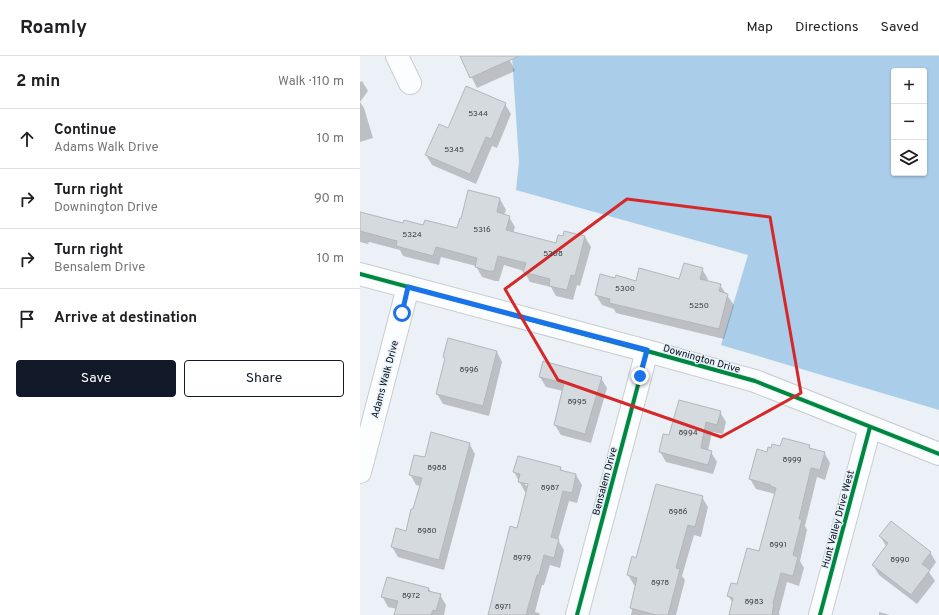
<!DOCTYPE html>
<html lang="en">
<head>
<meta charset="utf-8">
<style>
	:root { --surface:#fff; --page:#f6f6f6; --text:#202124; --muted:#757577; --line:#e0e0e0; --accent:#111827 }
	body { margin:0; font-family:Overpass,sans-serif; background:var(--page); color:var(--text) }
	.controls { position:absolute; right:12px; top:12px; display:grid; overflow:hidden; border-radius:4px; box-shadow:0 1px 3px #0004 }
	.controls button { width:36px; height:36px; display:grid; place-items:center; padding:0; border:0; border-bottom:1px solid var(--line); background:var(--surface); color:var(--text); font:20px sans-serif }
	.stop { position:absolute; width:12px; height:12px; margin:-9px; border:3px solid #1a73e8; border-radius:50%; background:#fff }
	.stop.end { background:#1a73e8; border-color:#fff; box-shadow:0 1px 4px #0008 }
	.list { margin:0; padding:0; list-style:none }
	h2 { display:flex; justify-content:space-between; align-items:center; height:52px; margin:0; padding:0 16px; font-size:17px }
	h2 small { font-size:13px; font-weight:400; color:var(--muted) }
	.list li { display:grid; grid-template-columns:26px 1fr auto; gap:12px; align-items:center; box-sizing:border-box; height:60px; padding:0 16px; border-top:1px solid var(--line) }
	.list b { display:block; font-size:15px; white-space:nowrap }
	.list p { margin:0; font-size:13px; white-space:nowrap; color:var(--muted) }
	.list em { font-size:13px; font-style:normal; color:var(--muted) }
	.actions { display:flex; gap:8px; padding:12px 16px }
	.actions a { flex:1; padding:9px 0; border:1px solid var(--accent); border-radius:4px; text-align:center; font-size:14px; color:var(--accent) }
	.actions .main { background:var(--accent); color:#fff }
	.icon { flex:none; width:22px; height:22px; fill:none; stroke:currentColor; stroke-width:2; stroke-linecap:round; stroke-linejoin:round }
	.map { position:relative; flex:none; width:579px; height:559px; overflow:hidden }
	header { display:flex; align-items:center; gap:24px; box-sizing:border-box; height:56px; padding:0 20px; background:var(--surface); border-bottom:1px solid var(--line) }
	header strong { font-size:19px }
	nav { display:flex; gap:22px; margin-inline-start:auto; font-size:14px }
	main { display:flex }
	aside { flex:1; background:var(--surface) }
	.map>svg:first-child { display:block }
	.forest { fill:#aacdea; fill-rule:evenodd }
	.shadow { fill:#0003; fill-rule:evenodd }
	.building { fill:#d5dade; stroke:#b2b7bb }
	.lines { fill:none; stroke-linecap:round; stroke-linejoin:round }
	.minor-casing { stroke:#c9cdd1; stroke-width:24 }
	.minor { stroke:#fcfdfe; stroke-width:22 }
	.cycleway-casing { stroke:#e6f1fb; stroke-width:6 }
	.cycleway { stroke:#00873e; stroke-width:4 }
	.route { stroke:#1a73e8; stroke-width:5 }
	.marked { fill:none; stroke:#d62828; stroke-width:3; stroke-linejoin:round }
	.labels { text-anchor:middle; stroke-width:3; stroke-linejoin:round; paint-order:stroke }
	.number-label { font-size:8px; fill:#3d4044 }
	.street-label { font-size:10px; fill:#090c10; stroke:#e6f1fb }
</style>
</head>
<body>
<header>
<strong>Roamly</strong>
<nav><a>Map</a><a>Directions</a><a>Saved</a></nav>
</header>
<main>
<aside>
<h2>2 min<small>Walk · 110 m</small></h2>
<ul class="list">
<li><svg class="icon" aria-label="ahead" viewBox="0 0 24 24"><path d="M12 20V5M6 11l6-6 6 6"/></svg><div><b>Continue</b><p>Adams Walk Drive</p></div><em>10 m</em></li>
<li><svg class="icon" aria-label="right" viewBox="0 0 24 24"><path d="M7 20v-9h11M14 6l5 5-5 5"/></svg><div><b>Turn right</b><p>Downington Drive</p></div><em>90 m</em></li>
<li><svg class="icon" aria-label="right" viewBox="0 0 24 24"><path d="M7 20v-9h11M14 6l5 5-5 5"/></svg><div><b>Turn right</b><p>Bensalem Drive</p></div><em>10 m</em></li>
<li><svg class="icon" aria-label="arrive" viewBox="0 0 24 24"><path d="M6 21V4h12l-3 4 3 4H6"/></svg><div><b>Arrive at destination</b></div></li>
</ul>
<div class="actions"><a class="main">Save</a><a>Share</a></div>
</aside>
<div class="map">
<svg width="579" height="559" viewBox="0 0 579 559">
	<rect width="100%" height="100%" fill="#ebf1f6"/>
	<path class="forest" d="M152,0H579V354L361,289L388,199L156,134L159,106ZM534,15H564V117H534Z"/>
	<path class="shadow" d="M101,0H148L155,15L117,32Z
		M2,25L8,35L0,46L4,52L13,82L0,86V26Z
		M145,48L151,58L137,92L132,90L116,128L72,109L66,99Z
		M109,135L140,143L146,154L144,159L149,161L155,171L153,177L197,188L204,181L205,176L225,181L231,191L220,230L217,229L213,244L196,240L191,231L170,226L164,215L144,209L139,225H135L122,221L116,210L81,201L79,209L43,200L40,194L9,186L8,188L0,186V157L28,165L64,171L98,174L102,164Z
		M342,213L348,223L347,225L360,229L374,249L364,283L256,257L254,253L242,249L236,239L241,220L277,226L320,224Z
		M137,296L142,306L129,360L83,348L77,338Z
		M180,321L241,322L247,332L231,387L201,379L195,369L203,335L186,331Z
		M360,356L366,366L363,378L352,376L348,395L351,396L357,406L353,418L306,406L300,396L309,381Z
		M109,387L115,398L84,514L38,501L32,491L46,476L60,430L56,429L50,418L66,403Z
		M449,390L451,393L464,396L470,407L465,424L457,421L445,470L447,474L440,505L444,512L439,530L427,526L419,557L420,559H370L373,547L368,540L378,529L400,496L415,438L396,433L390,423L408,397L421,391Z
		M200,412L202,415L216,419L222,429L217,447L209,445L198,484L204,494L200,512L190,509L184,529H182L175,556L179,557L180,559H129L157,473L167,436H165L154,416ZM165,426L173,429V431L165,429Z
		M342,441L348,451L341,481L334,479L322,520L325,524L316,559H271L272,554L271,552L276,530L274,529L268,519L277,503Z
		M520,480L570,496L576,506L569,516L575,525L557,548L519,519L513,509L526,490Z
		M69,533L71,536L80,539L86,549L84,559H35L37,553L28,551L22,540Z
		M519,556L530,559H519Z"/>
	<path class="building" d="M100,0H159L110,22Z
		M106,30L146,47L131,83L126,81L110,118L65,99L79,68L88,72Z
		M108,134L140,142L137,156L150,160L146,174L196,187L198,179L203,180L204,175L225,180L215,220L211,219L207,234L189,230L190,223L163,216L166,207L138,200L134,215H128L115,211L117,202L76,191L73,200L36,190L37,185L0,175V156L43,167L44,164L63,169L65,164L97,172L100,162L101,163Z
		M324,207L343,212L340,223L361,228L359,235L368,238L359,273L249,247L250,243L235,239L240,218L255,222L256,219L276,225L279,212L319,223Z
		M88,282L137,295L123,350L76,338L85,302L83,301Z
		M183,305L242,321L225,378L194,369L204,327L179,321Z
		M319,344L361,355L357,369L346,366L341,392L352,395L348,409L299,396L303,378L309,379Z
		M71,376L110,387L79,504L31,491L36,472L46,475L51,453H53L62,422L49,419L54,399L65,401Z
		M423,382L450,389L449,392L465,396L460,414L451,412L439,463H442L433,499L438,501L433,520L421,517L413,547H414L412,559H369L373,542L367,540L371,527L377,528L387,492L399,495L416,432L410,430L411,429L389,423L397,393L407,396L408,391L411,392L412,388L420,390Z
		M158,400L201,411L200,414L216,418L215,424L212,437L203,435L191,481L199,483L194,502L184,499L179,519H177L166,559H128L150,470L157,472L168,428L158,426L160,418L153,416Z
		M296,428L343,440L335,471L328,469L316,512L320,513L308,559H296L270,552L277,522L267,519L272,500L276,502Z
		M531,465L571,496L562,508L570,514L551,539L512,509L528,487L519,480Z
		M27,521L69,532L68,535L81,538L76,555L73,554L71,559H34L38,545L21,541Z"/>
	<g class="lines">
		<g class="minor-casing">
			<path id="minor" d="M37,0L50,27
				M0,218L287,295L395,325L579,398
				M0,416L48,231
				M217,559L287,295
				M460,559L510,371"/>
		</g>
		<use href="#minor" class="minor"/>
		<g class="cycleway-casing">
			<path id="cycleway" d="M0,218L287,295L395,325L579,398
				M217,559L287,295
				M460,559L510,371"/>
		</g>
		<use href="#cycleway" class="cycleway"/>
	</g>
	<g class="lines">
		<path class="route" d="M42,257L48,231L287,294L280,320"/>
	</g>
	<path class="marked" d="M267,143L410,161L441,337L361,381L198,324L145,233Z"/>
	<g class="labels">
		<g class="number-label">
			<text x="118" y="60">5344</text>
			<text x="94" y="96">5345</text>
			<text x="122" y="176">5316</text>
			<text x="52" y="181">5324</text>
			<text x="193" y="200">5308</text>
			<text x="265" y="235">5300</text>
			<text x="339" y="252">5250</text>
			<text x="109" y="316">8996</text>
			<text x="217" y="348">8995</text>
			<text x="328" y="379">8994</text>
			<text x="432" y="406">8999</text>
			<text x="77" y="414">8988</text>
			<text x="190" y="434">8987</text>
			<text x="318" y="458">8986</text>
			<text x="67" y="477">8980</text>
			<text x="418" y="491">8991</text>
			<text x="162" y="504">8979</text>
			<text x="540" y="506">8990</text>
			<text x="300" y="529">8978</text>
			<text x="51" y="542">8972</text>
			<text x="394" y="548">8983</text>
			<text x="143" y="553">8971</text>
		</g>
		<g class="street-label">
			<text transform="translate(342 302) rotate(16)" y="4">Downington Drive</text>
			<text transform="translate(24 323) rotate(-75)" y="4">Adams Walk Drive</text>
			<text transform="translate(244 425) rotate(-75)" y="4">Bensalem Drive</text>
			<text transform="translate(477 463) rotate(-75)" y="4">Hunt Valley Drive West</text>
		</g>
	</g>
</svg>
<div class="controls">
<button>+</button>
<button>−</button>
<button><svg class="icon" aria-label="layers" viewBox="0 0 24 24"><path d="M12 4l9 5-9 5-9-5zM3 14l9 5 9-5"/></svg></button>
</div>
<div class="stop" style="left:42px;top:257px"></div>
<div class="stop end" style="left:280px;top:320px"></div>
</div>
</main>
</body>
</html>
